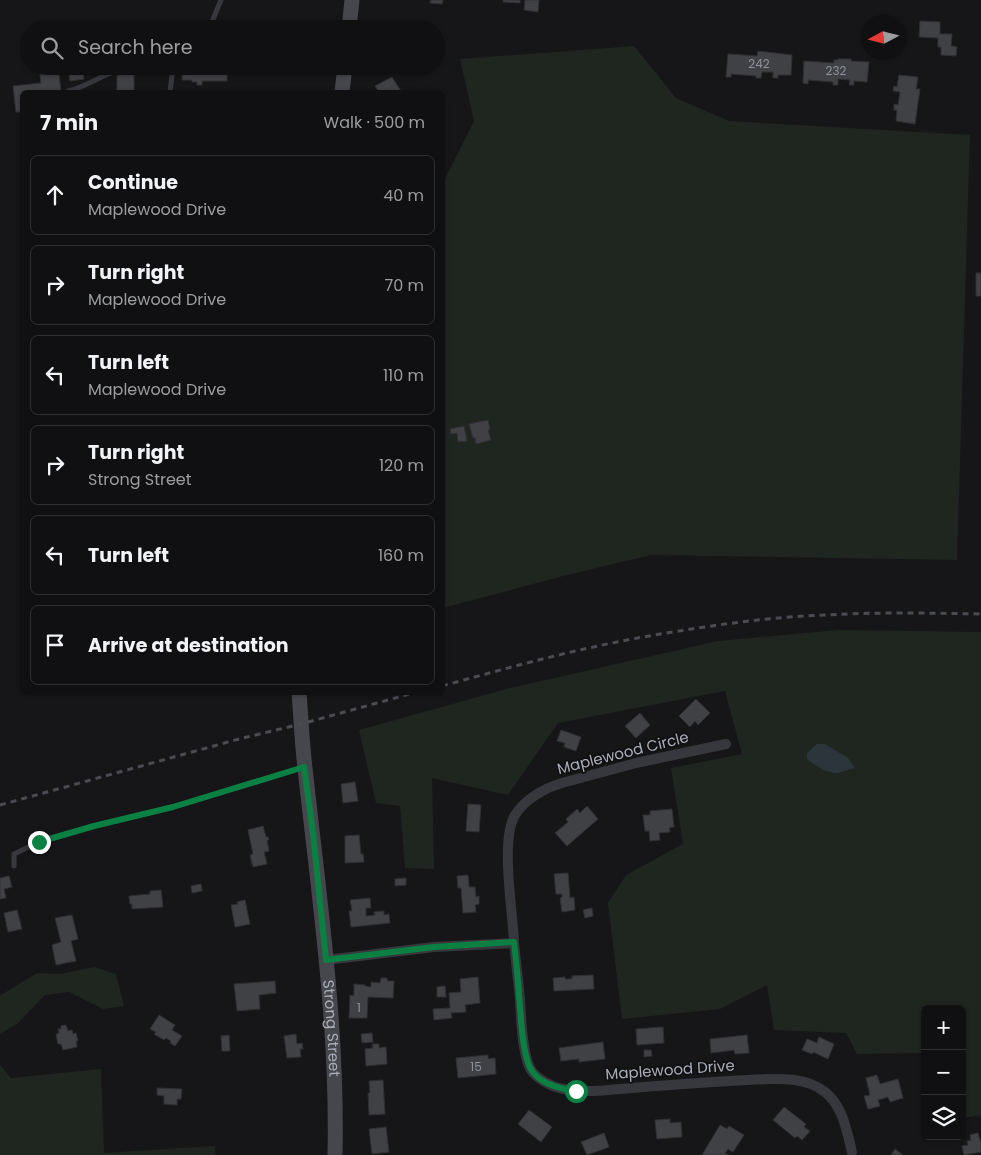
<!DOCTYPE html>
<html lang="en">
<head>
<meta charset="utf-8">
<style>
	:root { --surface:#101012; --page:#1e1e20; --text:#f1f3f6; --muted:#9c9d9f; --line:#303032 }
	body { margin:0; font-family:Poppins,sans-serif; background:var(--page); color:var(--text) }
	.controls { position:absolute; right:15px; bottom:15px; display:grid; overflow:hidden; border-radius:8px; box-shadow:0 1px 4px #0004 }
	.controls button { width:45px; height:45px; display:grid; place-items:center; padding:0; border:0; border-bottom:1px solid var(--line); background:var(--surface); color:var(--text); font:25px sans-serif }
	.compass { position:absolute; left:861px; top:15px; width:45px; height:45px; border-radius:50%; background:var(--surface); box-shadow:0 1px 4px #0004; rotate:263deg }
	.stop { position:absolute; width:15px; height:15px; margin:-11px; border:4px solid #0b8043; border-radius:50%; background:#fff }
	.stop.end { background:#0b8043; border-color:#fff; box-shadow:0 1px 5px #0008 }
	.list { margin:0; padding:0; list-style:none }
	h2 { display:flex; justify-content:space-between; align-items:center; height:65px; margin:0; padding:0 20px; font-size:21px }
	h2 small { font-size:16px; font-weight:400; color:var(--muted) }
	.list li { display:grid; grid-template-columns:32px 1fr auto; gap:15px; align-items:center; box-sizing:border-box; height:80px; margin:0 10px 10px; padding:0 10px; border:1px solid var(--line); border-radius:8px }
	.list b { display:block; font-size:19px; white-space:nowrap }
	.list p { margin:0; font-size:16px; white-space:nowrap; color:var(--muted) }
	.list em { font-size:16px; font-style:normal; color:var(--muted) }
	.icon { flex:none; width:28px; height:28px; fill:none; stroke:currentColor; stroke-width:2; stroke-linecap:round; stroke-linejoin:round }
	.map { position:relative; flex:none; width:981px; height:1155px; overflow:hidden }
	.search { position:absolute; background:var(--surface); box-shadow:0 1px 4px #0004; left:20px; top:20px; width:425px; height:55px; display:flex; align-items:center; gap:12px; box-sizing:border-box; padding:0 18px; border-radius:28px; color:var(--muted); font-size:19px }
	.panel { position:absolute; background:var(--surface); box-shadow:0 1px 4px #0004; left:20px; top:90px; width:425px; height:605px; border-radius:8px }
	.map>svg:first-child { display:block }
	.green { fill:#1e261f }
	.water { fill:#2c353c }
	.building { fill:#404145; stroke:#303034 }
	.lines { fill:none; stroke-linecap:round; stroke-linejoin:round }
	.service { stroke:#37383d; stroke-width:5 }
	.minor { stroke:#37383d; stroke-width:10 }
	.secondary { stroke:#45474d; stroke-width:15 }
	.rail { stroke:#4a4c52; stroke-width:3; stroke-dasharray:6 5; stroke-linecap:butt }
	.route { stroke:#0b8043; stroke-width:6 }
	.labels { text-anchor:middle; stroke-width:4; stroke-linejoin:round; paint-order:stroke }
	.number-label { font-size:12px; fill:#8e929b }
	.street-label { font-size:15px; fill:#a8adb8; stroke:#111113 }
</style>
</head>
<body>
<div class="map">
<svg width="981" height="1155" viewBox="0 0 981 1155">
	<rect width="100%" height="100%" fill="#161618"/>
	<path class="green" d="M634,46L676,98L729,121L970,135L957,560L651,555L563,576L443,608L442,185L474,121L460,59Z
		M838,630L981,632V1115L962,1118V1009H925V1053L857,1054L846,1033L774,1030L767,985L720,1009L622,1019L608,903L626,875L683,844L671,768L742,754L725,691L558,723L508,795L432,778L434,869L405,868L400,806L376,803L359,730L510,688L718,641Z
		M94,967L116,974L124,1006L103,1009L69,992L45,995L17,1024L0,1034V995H1L37,973L60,974Z
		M0,1065L11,1078L101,1069L104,1153L215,1146V1155H0Z"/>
	<path class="water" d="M817,744H825L848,758L855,768C849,769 843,772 838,773C827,774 815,765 807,759V753Z"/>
	<path class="building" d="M431,0H443L442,4L430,3Z
		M503,0H520V3L503,2Z
		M525,0H539L538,12L524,10Z
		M920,21L940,22V34H952L951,46L957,47L956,56L941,55V47H938V38L919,37Z
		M758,51L792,55L791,75H778V78H773V72H762L761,78H756V76L731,74V77H726L728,54L757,56Z
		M838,59H851V61L869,62L867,82L854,81V85H849L850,80L838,79V85H833V82L808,80V84L803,83L804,61L834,63V60H838Z
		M39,66H58L61,92H22V112H16L13,86L41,83Z
		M68,66H82L84,79L70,81Z
		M208,66H227V81H202V85H197V82H192V80H182V72H208Z
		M134,74V92L160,91V92H117V75Z
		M899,75L918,77L916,89H920L915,124L896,121L897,110H894V104L898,105L900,92L893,91L894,86L897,87Z
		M392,77L401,91L399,92H379L375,86Z
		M976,273H981V296H976Z
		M488,420L490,430H488L491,440L476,444L475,438H473L469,424Z
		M464,426L467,441L458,442L457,433L451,434L450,429Z
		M696,699L710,713L698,725L695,721L690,727L679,716Z
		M640,713L650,725L636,738L625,726Z
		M561,730L581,737L576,751L564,747L565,743L557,741Z
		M355,782L358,801L343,803L341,784Z
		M468,804L481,805L479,832L466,831Z
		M587,806L598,819L567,846L555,833L568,822L566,819L577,809L580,813Z
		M672,809L674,827L669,828L670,832L659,833L660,840L650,841L649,831H645L643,815H650V811Z
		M263,826L266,837H268L269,840H267L269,851L264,852L267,864L253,867L250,855L253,854L248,830Z
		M359,835L361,854H363L364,862L345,863V836Z
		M568,873L570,898L574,897L575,910L562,912L560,898L562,897V894H556L554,874Z
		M468,875L469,887H475L476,897L479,896V904L475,905L476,912L463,913L461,888H458L457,876Z
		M9,876L12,887L4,889L6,898L0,899V878Z
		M406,878V885L395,886V879Z
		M201,884L202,891L192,893L191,886Z
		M161,890L163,907L132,909V904H130L129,896L150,894V891Z
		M370,898L371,908H366V916L375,915L374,912L384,911V915L389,914L390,923L351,927L349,911H352L350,900Z
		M245,900L250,924L235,927L231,905L238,904L237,902Z
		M592,908L593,916L585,918L583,910Z
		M17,910L22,929L8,932L4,913Z
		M72,915L78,939L71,941L76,961L56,965L52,945L61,942L55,918Z
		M593,975L594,989L554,991L553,978L565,977V979H572V976Z
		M478,977L480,1003L465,1005L466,1012L451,1013L452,1018L434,1020L433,1009L450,1008L449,993L461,992L460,979Z
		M381,978H387V981H394L393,998L368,997L367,1018H349L350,995L354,996V984L365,985V986L371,987V982L380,983Z
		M275,981L276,993L259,995L260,1009L237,1011L234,984Z
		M445,986L446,997H437V987Z
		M159,1015L175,1025L172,1030L182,1036L175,1046L170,1043L171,1041L166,1038L164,1040L154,1034L156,1032L150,1029Z
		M66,1025L68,1031L72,1030L73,1034L76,1033L78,1041H76L77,1047L63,1050L61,1044H58L56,1034L59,1033L58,1029H61V1026Z
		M663,1027L664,1043L637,1045L636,1029Z
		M372,1033L373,1042L362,1043L361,1034Z
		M296,1034L297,1044L302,1043L303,1049H300L301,1057L287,1058L284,1036Z
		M229,1035L230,1051H222L221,1036Z
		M747,1035L749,1053L735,1054L734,1050L711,1053L710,1039Z
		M819,1037L834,1044L828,1059L813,1052L812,1054L802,1050L807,1039L817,1043Z
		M603,1042L605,1059L579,1062V1059L561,1061L559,1048Z
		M372,1044H379V1048L386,1047L387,1064L366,1066L365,1049L373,1048Z
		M644,1050H651L652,1056L644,1057Z
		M488,1055V1059L495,1058L496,1074L458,1078L456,1058Z
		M877,1075L880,1084L898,1079L903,1098L890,1102L888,1097L878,1100L880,1106L868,1109L864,1096L870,1095L866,1078Z
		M383,1080L385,1114L369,1115L368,1093H370L369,1081Z
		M157,1088L182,1089L181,1099H177V1105L164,1104V1096L157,1095Z
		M784,1107L806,1124L804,1127L810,1131L802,1140L797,1136L795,1138L773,1120Z
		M529,1110L552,1127L541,1142L518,1124Z
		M670,1119V1123L681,1122L682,1137L657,1139L655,1120Z
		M720,1125L727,1129L729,1126L744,1135L733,1152L728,1149L725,1153L729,1155H702Z
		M386,1127L389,1152L372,1154L369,1129Z
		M604,1133L609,1147L587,1155L581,1142Z
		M978,1133L981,1144V1152L964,1155L962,1146L968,1145L967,1141L971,1140L970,1135Z
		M895,1149L903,1155H891Z"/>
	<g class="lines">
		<path class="service" d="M209,29L221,0
			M68,91C87,87 103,73 122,70C140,67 159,72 177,66
			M170,92L173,67
			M14,866V854L39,842L94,826L173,807L304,767"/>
		<path class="minor" d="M514,943C513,912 500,840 515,815C525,799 545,788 562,783L636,763L726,744
			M326,960L434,947L514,943C516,961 518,980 520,999C521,1017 522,1055 531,1070C537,1079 552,1087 563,1089C585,1093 609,1090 631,1088C670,1085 709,1082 748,1080C773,1079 804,1075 825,1092C843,1106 847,1132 852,1152"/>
		<g class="secondary">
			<path d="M349,29L352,0"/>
			<path d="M342,92L345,66"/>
			<path id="s1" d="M299,692C301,718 302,743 305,768C319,897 338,1025 335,1155"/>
		</g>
		<path class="rail" d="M442,686C511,667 579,648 649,636C707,626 767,617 826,615C877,612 929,613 981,614
			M0,805L239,739L301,724L417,692"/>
	</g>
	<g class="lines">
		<path class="route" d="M39,842L94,826L173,807L304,767L313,833L326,960L434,947L514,942C516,960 518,978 519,996C521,1014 522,1057 532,1071C541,1084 561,1089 576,1091"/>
	</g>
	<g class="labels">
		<g class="number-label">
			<text x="759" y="68">242</text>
			<text x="836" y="75">232</text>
			<text x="359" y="1012">1</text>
			<text x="476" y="1071">15</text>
		</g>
		<g class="street-label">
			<text transform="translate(623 753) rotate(-14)" y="5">Maplewood Circle</text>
			<text dy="5" stroke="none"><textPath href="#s1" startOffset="338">Strong Street</textPath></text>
			<text transform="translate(670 1070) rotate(-4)" y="5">Maplewood Drive</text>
		</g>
	</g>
</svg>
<div class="controls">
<button>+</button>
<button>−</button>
<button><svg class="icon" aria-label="layers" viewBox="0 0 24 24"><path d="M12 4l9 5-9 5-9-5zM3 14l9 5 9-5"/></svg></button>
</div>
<svg class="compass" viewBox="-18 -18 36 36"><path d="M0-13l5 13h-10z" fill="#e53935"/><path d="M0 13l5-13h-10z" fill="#9c9d9f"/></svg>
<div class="stop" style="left:576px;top:1091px"></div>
<div class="stop end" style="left:39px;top:842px"></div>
<div class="search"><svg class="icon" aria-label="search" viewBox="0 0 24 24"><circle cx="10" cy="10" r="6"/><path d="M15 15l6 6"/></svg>Search here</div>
<section class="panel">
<h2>7 min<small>Walk · 500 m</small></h2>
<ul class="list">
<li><svg class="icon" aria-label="ahead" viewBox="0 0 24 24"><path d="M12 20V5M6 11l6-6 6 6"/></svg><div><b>Continue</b><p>Maplewood Drive</p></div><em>40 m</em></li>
<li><svg class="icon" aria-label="right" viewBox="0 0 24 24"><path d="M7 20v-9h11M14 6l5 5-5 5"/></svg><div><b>Turn right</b><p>Maplewood Drive</p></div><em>70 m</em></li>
<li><svg class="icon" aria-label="left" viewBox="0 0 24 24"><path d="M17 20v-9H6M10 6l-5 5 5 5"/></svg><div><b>Turn left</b><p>Maplewood Drive</p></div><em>110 m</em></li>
<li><svg class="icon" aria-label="right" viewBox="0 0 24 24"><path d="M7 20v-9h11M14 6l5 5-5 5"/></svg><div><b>Turn right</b><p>Strong Street</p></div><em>120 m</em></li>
<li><svg class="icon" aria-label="left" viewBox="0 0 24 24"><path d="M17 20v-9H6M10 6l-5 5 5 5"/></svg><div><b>Turn left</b></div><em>160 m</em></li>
<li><svg class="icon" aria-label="arrive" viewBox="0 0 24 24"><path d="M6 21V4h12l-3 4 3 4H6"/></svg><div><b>Arrive at destination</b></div></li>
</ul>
</section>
</div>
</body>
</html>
